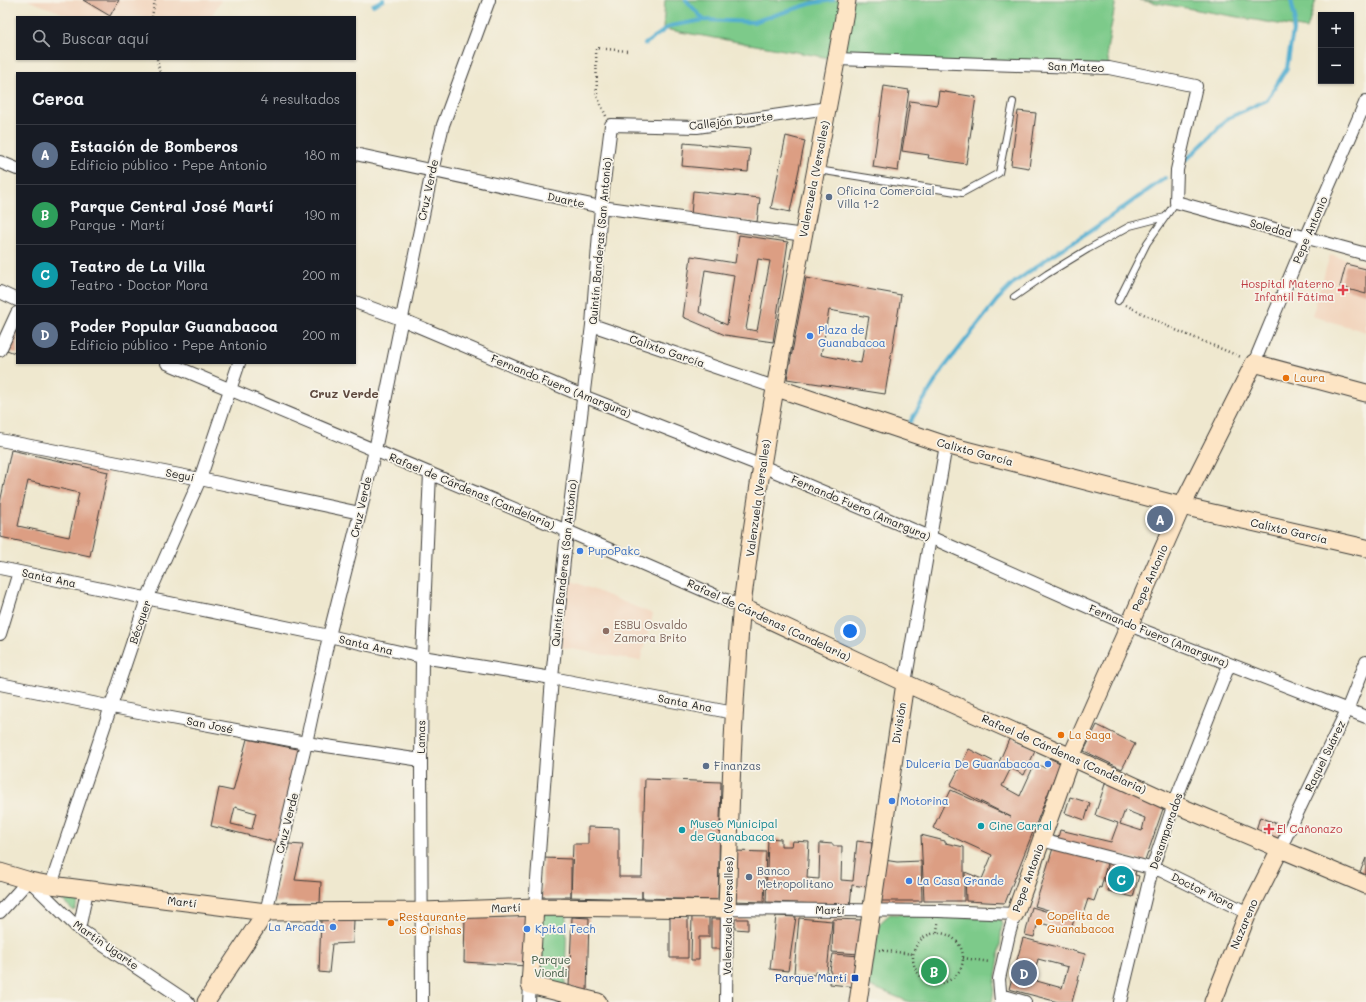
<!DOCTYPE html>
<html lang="es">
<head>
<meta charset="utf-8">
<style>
	:root { --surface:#171b24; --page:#242831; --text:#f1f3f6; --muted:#9ea1a6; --line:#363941; --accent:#1f6fb2 }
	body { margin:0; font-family:Mali,sans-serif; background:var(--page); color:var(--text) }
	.controls { position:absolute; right:12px; top:12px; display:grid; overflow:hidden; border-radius:0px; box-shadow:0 1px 3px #0004 }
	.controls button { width:36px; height:36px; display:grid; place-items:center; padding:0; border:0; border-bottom:1px solid var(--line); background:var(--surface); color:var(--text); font:20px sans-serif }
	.you { position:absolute; left:850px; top:631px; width:14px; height:14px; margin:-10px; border:3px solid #fff; border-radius:50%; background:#1a73e8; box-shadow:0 0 0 6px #1a73e833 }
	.badge { display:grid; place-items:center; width:26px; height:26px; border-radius:50%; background:var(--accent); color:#fff; font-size:13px; font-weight:700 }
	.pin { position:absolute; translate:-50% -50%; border:2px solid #fff; box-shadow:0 1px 4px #0006 }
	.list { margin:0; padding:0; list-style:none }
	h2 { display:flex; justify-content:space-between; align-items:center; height:52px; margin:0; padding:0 16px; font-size:17px }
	h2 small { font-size:13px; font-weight:400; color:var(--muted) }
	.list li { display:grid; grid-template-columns:26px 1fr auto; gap:12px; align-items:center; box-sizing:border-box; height:60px; padding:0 16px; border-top:1px solid var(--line) }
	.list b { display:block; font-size:15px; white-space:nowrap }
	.list p { margin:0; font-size:13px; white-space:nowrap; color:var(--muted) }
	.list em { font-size:13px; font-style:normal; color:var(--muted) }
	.icon { flex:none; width:22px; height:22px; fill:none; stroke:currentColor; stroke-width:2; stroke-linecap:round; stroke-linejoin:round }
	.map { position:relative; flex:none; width:1366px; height:1002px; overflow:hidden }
	.search { position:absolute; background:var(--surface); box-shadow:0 1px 3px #0004; left:16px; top:16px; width:340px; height:44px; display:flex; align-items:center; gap:10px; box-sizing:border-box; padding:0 14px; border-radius:0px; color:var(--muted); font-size:15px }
	.panel { position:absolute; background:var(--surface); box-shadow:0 1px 3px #0004; left:16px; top:72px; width:340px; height:292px; border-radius:0px }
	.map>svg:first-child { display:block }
	.built { fill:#f2d5be }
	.green { fill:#7dca8a; stroke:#4c7353 }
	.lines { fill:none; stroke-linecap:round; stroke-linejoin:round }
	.stream { stroke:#52aed0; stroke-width:4 }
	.building { fill:#dc9e83; fill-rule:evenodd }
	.lane-casing { stroke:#3c3b37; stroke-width:8 }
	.street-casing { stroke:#3c3b37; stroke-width:14 }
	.secondary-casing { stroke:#3c3b37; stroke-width:19 }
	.path { stroke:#3c3b37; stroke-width:2.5; stroke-dasharray:1 3; stroke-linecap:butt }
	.lane { stroke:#fff; stroke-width:6 }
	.street { stroke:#fff; stroke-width:12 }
	.secondary { stroke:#fde5c5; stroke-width:17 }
	.service-dot { fill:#5c6f8a; stroke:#f7f3e8; stroke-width:1.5 }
	.health-dot { fill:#e0444e; stroke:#f7f3e8; stroke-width:1.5 }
	.shop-dot { fill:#3f7fe0; stroke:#f7f3e8; stroke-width:1.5 }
	.food-dot { fill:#e8710a; stroke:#f7f3e8; stroke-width:1.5 }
	.education-dot { fill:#8d6e63; stroke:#f7f3e8; stroke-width:1.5 }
	.culture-dot { fill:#0f9aa8; stroke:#f7f3e8; stroke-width:1.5 }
	.transit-dot { fill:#1a4fb4; stroke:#f7f3e8; stroke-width:1.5 }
	.labels { text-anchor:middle; stroke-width:3.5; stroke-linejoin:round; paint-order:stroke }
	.street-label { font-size:11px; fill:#1c1c1c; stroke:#f7f3e8 }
	.service-label { font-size:11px; fill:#4e5e75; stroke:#f7f3e8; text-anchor:start }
	.health-label { font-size:11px; fill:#be3a42; stroke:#f7f3e8; text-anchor:end }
	.shop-label { font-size:11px; fill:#366cbe; stroke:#f7f3e8; text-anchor:start }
	.food-label { font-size:11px; fill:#c56008; stroke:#f7f3e8; text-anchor:start }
	.education-label { font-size:11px; fill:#785e54; stroke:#f7f3e8; text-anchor:start }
	.culture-label { font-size:11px; fill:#0d838f; stroke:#f7f3e8; text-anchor:start }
	.park-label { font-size:11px; fill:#3e5942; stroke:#f7f3e8 }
	.transit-label { font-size:11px; fill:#164399; stroke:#f7f3e8; text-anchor:end }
	.neighbourhood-label { font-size:12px; font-weight:bold; fill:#5f4a40; stroke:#f7f3e8 }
</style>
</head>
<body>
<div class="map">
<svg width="1366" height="1002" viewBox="0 0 1366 1002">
	<rect width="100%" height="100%" fill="#f7f3e8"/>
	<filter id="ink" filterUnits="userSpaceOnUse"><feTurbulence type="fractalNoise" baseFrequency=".025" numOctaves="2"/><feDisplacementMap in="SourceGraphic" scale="8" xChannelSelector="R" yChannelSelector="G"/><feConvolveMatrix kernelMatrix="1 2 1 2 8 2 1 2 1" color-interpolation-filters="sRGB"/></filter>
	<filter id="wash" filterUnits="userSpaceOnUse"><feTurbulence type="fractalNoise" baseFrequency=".012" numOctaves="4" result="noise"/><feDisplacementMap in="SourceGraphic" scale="16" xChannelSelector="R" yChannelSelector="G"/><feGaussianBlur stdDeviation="0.9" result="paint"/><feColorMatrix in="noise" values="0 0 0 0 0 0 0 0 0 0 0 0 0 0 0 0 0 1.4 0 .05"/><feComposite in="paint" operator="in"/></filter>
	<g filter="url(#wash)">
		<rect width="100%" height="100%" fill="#efe8cf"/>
		<path class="built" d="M27,0H221L211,17H73Z
			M1330,255L1366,265V332L1312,316Z
			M567,579L653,614L640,661L561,647Z"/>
		<path class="green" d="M665,0H1116L1107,50L1109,68L836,59L663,29Z
			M1140,0H1316L1307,29Z
			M54,893L81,896L74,911Z
			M538,913H567L565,988L536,981Z
			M890,914L999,918L1002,924L999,957L992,1002H909L868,985L880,923Z"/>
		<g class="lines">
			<path class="stream" d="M686,0L704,20
				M373,5L383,0
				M645,44L670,26L704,20L753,22L813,3L833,0
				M1187,159L1208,139L1228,118L1267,100L1287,68L1295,18L1291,0
				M910,422L943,369L997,300L1015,282L1055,253L1089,232L1165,178"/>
		</g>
		<g id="blocks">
			<path class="building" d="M83,0H119L110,16Z
				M884,86L909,90L898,171L873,167Z
				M939,91L976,97L966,164L928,158L929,155L902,151L910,101L937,105Z
				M1018,111L1036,113L1029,168L1011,165Z
				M786,136L805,141L790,212L771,208Z
				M684,143L750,149L748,172L682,166Z
				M693,191L760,198L757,222L691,215Z
				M739,235L788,242L773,342L725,335L683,317L691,256L735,263ZM758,259L770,261L757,331L746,329ZM705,270L734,275L727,325L699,312Z
				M1346,264L1366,269V294L1340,287Z
				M806,278L901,295L885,394L787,379ZM829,310L869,317L861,363L821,355Z
				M17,327V354L7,350Z
				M11,450L108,472L90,556L0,537V503ZM28,481L79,493L69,537L18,526Z
				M1097,725L1135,744L1122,769L1084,751Z
				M1010,737L1036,749L1024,775L999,762Z
				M247,739L302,750L279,843L211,826L219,788L233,791ZM235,807L256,813L252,829L231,824Z
				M969,749L1010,770L1002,786L1020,796L1035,763L1045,768L1049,758L1060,763L1005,903L966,901L965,872L982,879L992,855L933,828L951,790L1011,817L950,786Z
				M1107,778L1164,806L1145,861L1057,841L1060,830L1111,842L1118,823L1095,815ZM1125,810L1145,818L1142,831L1120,824Z
				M645,779L721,782L718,900L642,898V891V899L571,897L573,844H588V827L619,828V877H642Z
				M1070,797L1090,803L1085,820L1065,813Z
				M1260,817L1283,826L1278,839L1256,830Z
				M921,835L945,841V843L964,847V901H924Z
				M768,838L781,839V846H792L793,841L809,842L807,878L819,879L820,843L833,844V846H842L841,880L853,881L857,841L872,843L867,887L852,885L850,905L766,902Z
				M289,844L303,845L295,880L321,882L320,903L274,902Z
				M1053,848L1107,863L1101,888L1099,887L1094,901L1088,899L1081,920L1035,906Z
				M734,851L766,852L764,902L733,901Z
				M543,858L571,859V897H542Z
				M1366,858V875L1360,872Z
				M884,860L897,862L921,861L922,901H877Z
				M1109,862L1136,870L1135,875L1139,876L1133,897L1108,891L1110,883L1104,881Z
				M1032,907L1074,920L1070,932L1038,922L1034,937L1025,935Z
				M530,914L527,966L464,962L465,916L502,917Z
				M692,916L709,917V937H699V960H691Z
				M776,916L796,917L788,971L770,969Z
				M572,917L589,918L587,992L569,987Z
				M670,917H688V958H670Z
				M799,918L832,921L827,973L815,972V975L794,973Z
				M711,919H723V949H711Z
				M735,919H748V930L735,929Z
				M833,919L862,920L859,954L832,952Z
				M321,920H354L353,943L332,944L329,973L319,972Z
				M1023,938L1085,954L1072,1002H1058L1009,989ZM1038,959L1068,967L1062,988L1033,980Z
				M833,954L860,956L856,987L830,984L831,970H830Z"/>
		</g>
	</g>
	<g filter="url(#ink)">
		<use href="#blocks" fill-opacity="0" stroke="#3c3b37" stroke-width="1"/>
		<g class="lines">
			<g class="lane-casing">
				<path id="lane" d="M818,170L962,193L999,173L1013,102
					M1014,297L1047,274L1088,249L1130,226L1165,217
					M1118,301L1147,243L1176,202"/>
			</g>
			<g class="street-casing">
				<path id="street" d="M836,59L1109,68L1196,86L1177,170L1176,202L1366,254
					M355,154L601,207L804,235
					M0,162L17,169
					M0,292L17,300
					M355,302L401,319L583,396L762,466L930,537L1129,625L1366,717
					M592,325L774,387
					M0,350L17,313
					M167,363L567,531L742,607
					M1254,363L1306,238L1366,101
					M0,440L200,479L360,513
					M0,568L329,636L422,657L552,678L734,713
					M0,634L19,572
					M905,683L946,445
					M0,684L112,707L306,743L421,760
					M1041,840L1162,871L1248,913
					M1280,849L1347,710L1366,662
					M30,881L79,929L188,1002
					M51,885L147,599L200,479L239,363
					M535,907L552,678L567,531L592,325L601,207L611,125L697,127L828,108
					M0,912L28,881
					M266,912L306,743L329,636L360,513L375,450L432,171L443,125L489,0
					M79,929L87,891
					M1001,995L1025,1002
					M422,1002L421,760L422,657L430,473
					M529,1002L530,985
					M726,1002L727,909L939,911L1015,914L1009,934L999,979L1001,1002
					M1120,1002L1152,869L1174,804L1229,665"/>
			</g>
			<g class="secondary-casing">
				<path id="secondary" d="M774,387L946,445L1182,506L1366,548
					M742,607L905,683L1071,757L1174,804L1366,885
					M0,872L30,881L51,885L266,912L422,911L535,907L727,909C730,826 731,743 738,660C739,642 740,623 742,605C767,402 812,202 847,0
					M535,907L530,985L598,1002
					M1015,914L1071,757L1182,506L1254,363L1366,393
					M206,1002L266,912
					M858,1002L905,683
					M1213,1002L1248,913L1280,849"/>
			</g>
			<path class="path" d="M152,17L155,0
				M157,59L160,73
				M606,116L597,96L596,48L628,51
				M1126,305L1171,328L1241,357
				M937,932L938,923
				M913 958a25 25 0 1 1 50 0a25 25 0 1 1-50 0Z
				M879,950L913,954
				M963,958L990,962"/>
			<use href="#lane" class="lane"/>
			<use href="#street" class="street"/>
			<use href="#secondary" class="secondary"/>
		</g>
	</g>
	<g class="service-dot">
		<circle cx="829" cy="197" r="4"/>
		<circle cx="706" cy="766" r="4"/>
		<circle cx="749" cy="877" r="4"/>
	</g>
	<g class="health-dot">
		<path d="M1341 284h4v4h4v4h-4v4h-4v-4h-4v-4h4z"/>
		<path d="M1267 823h4v4h4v4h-4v4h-4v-4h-4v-4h4z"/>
	</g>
	<g class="shop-dot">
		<circle cx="810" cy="336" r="4"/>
		<circle cx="580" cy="551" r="4"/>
		<circle cx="1048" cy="764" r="4"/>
		<circle cx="892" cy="801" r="4"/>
		<circle cx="909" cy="881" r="4"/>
		<circle cx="333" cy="927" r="4"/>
		<circle cx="527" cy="929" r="4"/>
	</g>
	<g class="food-dot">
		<circle cx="1286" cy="378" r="4"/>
		<circle cx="1061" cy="735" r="4"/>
		<circle cx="1039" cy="922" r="4"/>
		<circle cx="391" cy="923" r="4"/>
	</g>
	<circle class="education-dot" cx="606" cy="631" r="4"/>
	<g class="culture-dot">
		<circle cx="981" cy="826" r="4"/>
		<circle cx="682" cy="830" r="4"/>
	</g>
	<rect class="transit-dot" x="851" y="974" width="8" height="8" rx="2"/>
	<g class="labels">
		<g class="street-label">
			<text transform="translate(1076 67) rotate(2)" y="4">San Mateo</text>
			<text transform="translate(731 121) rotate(-7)" y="4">Callejón Duarte</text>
			<text transform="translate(814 179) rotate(-79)" y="4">Valenzuela (Versalles)</text>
			<text transform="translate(428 190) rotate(-78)" y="4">Cruz Verde</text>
			<text transform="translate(566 200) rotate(12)" y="4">Duarte</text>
			<text transform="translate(1271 228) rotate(15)" y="4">Soledad</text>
			<text transform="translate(1310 230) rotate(-67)" y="4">Pepe Antonio</text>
			<text transform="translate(600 241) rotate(-85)" y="4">Quintín Banderas (San Antonio)</text>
			<text transform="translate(667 351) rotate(19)" y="4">Calixto García</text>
			<text transform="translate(561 386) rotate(22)" y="4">Fernando Fuero (Amargura)</text>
			<text transform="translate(975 452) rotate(15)" y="4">Calixto García</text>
			<text transform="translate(180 475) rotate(11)" y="4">Seguí</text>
			<text transform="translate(472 491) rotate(23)" y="4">Rafael de Cárdenas (Candelaria)</text>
			<text transform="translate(758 498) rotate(-82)" y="4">Valenzuela (Versalles)</text>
			<text transform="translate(361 507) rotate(-77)" y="4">Cruz Verde</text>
			<text transform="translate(861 508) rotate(23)" y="4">Fernando Fuero (Amargura)</text>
			<text transform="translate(1289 531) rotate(13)" y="4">Calixto García</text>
			<text transform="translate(564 563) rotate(-84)" y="4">Quintín Banderas (San Antonio)</text>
			<text transform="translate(49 578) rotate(12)" y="4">Santa Ana</text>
			<text transform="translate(1150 578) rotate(-66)" y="4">Pepe Antonio</text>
			<text transform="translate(769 620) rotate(25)" y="4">Rafael de Cárdenas (Candelaria)</text>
			<text transform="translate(140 622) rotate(-71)" y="4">Bécquer</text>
			<text transform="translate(1159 636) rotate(22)" y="4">Fernando Fuero (Amargura)</text>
			<text transform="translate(366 645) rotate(13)" y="4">Santa Ana</text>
			<text transform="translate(685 703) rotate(11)" y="4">Santa Ana</text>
			<text transform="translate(899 723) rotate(-81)" y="4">División</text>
			<text transform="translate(210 725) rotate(11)" y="4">San José</text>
			<text transform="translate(421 737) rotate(-89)" y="4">Lamas</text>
			<text transform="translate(1064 754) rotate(24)" y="4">Rafael de Cárdenas (Candelaria)</text>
			<text transform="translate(1325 756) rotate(-64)" y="4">Raquel Suárez</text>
			<text transform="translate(287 823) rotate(-76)" y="4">Cruz Verde</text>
			<text transform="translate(1166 831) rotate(-71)" y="4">Desamparados</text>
			<text transform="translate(1028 878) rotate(-70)" y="4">Pepe Antonio</text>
			<text transform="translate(1203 891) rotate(26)" y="4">Doctor Mora</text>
			<text transform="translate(182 902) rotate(7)" y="4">Martí</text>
			<text transform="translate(506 908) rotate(-2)" y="4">Martí</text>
			<text transform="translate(830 910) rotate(1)" y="4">Martí</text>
			<text transform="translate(728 916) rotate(-89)" y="4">Valenzuela (Versalles)</text>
			<text transform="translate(1244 924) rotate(-67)" y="4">Nazareno</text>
			<text transform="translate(106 945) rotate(35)" y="4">Martín Ugarte</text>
		</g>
		<g class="service-label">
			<text x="837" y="195">Oficina Comercial<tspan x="837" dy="13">Villa 1-2</tspan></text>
			<text x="714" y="770">Finanzas</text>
			<text x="757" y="875">Banco<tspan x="757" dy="13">Metropolitano</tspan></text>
		</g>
		<g class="health-label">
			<text x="1334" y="288">Hospital Materno<tspan x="1334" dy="13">Infantil Fátima</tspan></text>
			<text x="1277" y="833" text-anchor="start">El Cañonazo</text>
		</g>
		<g class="shop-label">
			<text x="818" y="334">Plaza de<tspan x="818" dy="13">Guanabacoa</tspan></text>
			<text x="588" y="555">PupoPakc</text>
			<text x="1040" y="768" text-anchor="end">Dulcería De Guanabacoa</text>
			<text x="900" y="805">Motorina</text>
			<text x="917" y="885">La Casa Grande</text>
			<text x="325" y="931" text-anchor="end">La Arcada</text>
			<text x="535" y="933">Kpital Tech</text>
		</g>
		<g class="food-label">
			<text x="1294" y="382">Laura</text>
			<text x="1069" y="739">La Saga</text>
			<text x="1047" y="920">Copelita de<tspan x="1047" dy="13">Guanabacoa</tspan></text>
			<text x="399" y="921">Restaurante<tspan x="399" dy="13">Los Orishas</tspan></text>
		</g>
		<g class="education-label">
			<text x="614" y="629">ESBU Osvaldo<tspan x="614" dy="13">Zamora Brito</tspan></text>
		</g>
		<g class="culture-label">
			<text x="690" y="828">Museo Municipal<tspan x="690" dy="13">de Guanabacoa</tspan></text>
			<text x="989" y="830">Cine Carral</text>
		</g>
		<g class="park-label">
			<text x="551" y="964">Parque<tspan x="551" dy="13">Viondi</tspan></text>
		</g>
		<g class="transit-label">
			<text x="847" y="982">Parque Martí</text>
		</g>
		<g class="neighbourhood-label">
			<text x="344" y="398">Cruz Verde</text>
		</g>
	</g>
</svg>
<div class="controls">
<button>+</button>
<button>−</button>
</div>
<div class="you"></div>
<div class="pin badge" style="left:1160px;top:519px;background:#5c6f8a">A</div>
<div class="pin badge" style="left:934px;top:971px;background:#2e9e5b">B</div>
<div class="pin badge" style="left:1121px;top:879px;background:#0f9aa8">C</div>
<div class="pin badge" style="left:1024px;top:973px;background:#5c6f8a">D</div>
<div class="search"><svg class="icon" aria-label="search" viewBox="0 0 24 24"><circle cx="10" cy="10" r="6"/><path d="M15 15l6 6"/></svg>Buscar aquí</div>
<section class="panel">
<h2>Cerca<small>4 resultados</small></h2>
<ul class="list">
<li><span class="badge" style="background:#5c6f8a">A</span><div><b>Estación de Bomberos</b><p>Edificio público · Pepe Antonio</p></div><em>180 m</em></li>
<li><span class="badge" style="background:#2e9e5b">B</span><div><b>Parque Central José Martí</b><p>Parque · Martí</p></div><em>190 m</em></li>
<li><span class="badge" style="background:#0f9aa8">C</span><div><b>Teatro de La Villa</b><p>Teatro · Doctor Mora</p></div><em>200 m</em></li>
<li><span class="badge" style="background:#5c6f8a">D</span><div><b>Poder Popular Guanabacoa</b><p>Edificio público · Pepe Antonio</p></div><em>200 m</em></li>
</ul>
</section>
</div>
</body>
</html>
